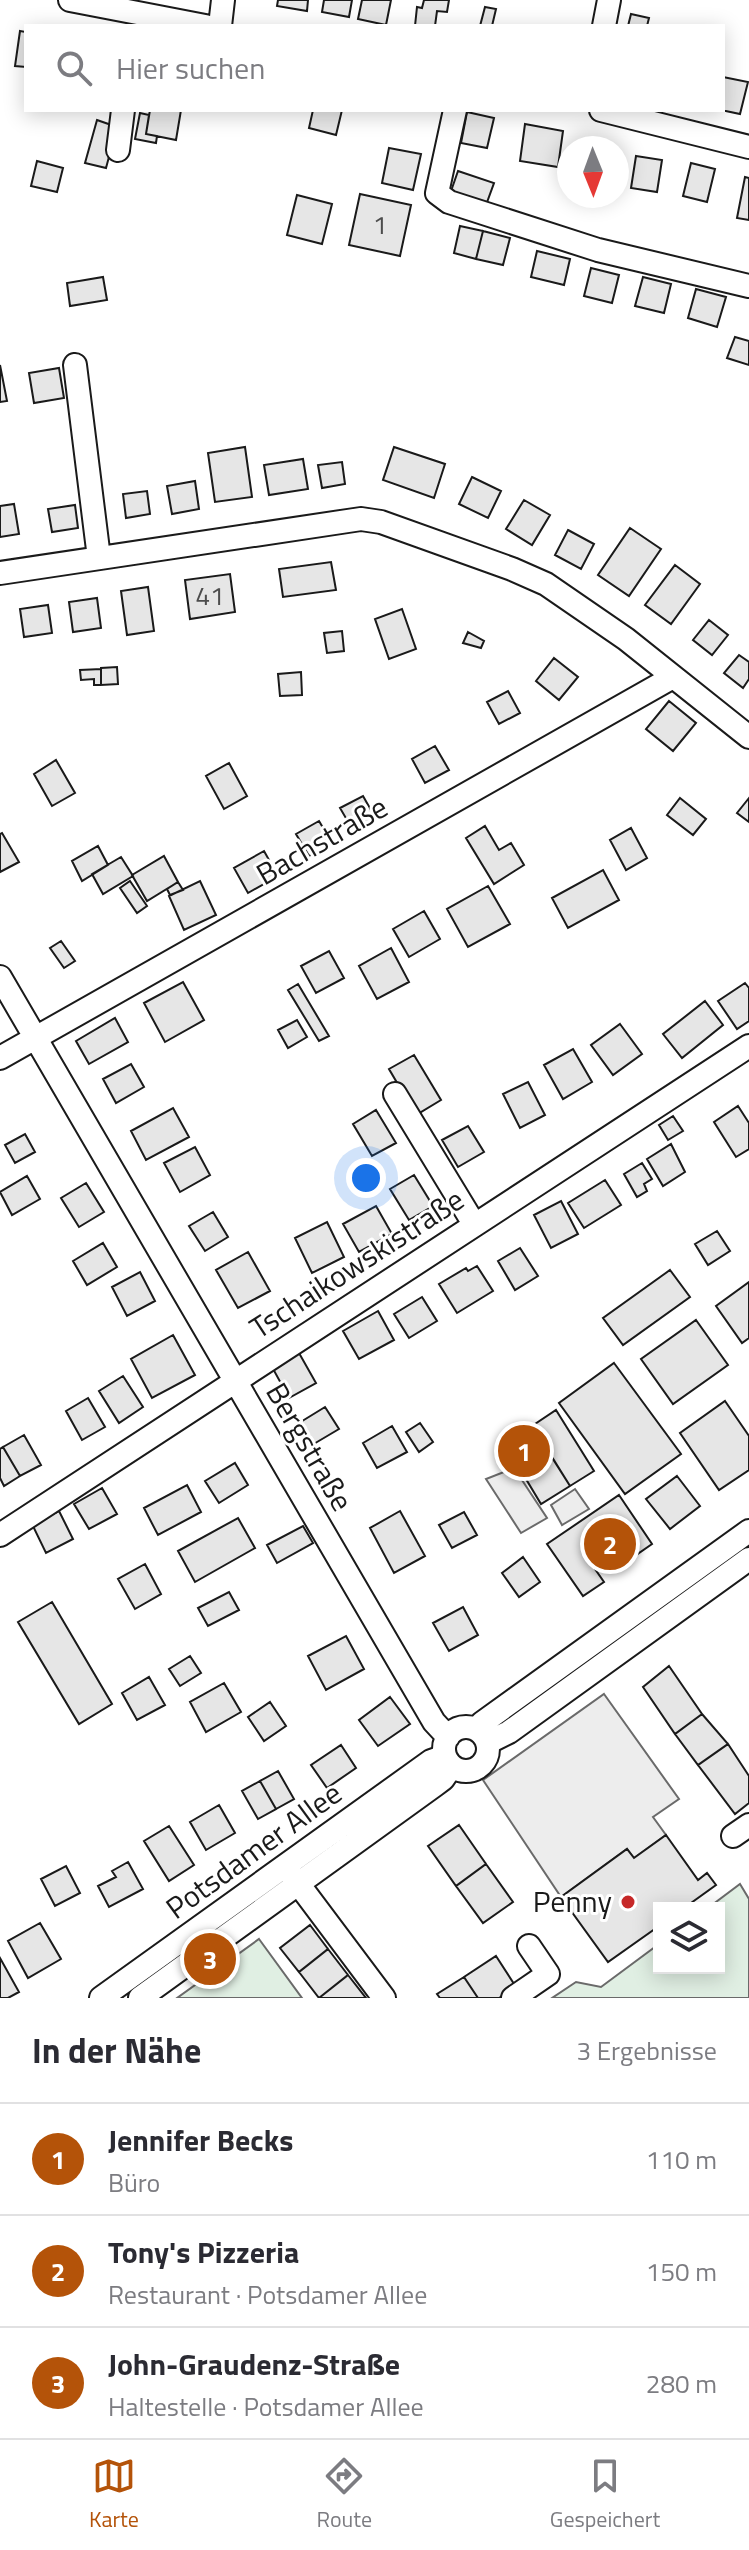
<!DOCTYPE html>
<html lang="de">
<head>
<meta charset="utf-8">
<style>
	:root { --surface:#fff; --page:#f2f2f3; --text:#2b2b33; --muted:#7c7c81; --line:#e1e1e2; --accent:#b45309 }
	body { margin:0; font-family:"Titillium Web",sans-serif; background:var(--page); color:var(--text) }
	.controls { position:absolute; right:24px; bottom:24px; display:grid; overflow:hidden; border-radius:0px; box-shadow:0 4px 20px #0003 }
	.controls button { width:72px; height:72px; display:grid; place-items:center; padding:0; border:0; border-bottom:2px solid var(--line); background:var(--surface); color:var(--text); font:40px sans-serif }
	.compass { position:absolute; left:557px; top:136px; width:72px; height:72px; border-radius:50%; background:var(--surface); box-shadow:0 4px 20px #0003; rotate:179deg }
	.you { position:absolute; left:366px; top:1178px; width:28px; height:28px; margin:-20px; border:6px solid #fff; border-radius:50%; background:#1a73e8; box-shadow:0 0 0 12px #1a73e833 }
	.badge { display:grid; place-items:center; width:52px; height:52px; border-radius:50%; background:var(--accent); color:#fff; font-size:26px; font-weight:700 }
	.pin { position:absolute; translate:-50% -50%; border:4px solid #fff; box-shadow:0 2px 8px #0006 }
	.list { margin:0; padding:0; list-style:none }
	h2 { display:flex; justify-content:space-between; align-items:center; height:104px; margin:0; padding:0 32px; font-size:34px }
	h2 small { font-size:26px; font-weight:400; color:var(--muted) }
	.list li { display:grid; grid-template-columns:52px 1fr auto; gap:24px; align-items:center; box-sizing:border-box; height:112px; padding:0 32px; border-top:2px solid var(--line) }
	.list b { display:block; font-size:30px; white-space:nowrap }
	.list p { margin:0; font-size:26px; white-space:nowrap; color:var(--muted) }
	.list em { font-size:26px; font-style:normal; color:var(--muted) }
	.icon { flex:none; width:44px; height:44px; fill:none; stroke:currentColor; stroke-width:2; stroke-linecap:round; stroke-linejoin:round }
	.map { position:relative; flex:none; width:749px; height:1998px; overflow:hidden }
	.search { position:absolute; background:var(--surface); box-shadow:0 4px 20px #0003; left:24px; right:24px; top:24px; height:88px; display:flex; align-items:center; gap:20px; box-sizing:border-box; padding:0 28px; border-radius:0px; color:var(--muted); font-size:30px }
	.sheet { height:440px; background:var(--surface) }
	nav { display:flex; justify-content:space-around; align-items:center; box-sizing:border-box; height:112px; border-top:2px solid var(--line); background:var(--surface); font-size:22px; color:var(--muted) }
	nav a { display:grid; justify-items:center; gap:4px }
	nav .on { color:var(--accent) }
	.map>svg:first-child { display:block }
	.green { fill:#e0efe3; stroke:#6a6a6a; stroke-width:2 }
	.parking { fill:#ededed; stroke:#6a6a6a; stroke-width:2 }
	.building { fill:#e6e6e6; stroke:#1a1a1a; stroke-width:2 }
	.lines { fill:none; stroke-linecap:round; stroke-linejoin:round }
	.minor-casing { stroke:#1a1a1a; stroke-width:26 }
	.minor { stroke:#fff; stroke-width:22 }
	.poi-dot { fill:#c62828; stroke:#fff; stroke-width:3 }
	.labels { text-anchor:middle; stroke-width:6; stroke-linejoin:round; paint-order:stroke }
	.number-label { font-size:26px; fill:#4d4d4d }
	.street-label { font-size:30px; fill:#1a1a1a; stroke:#fff }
	.poi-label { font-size:30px; fill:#1a1a1a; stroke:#fff; text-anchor:end }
</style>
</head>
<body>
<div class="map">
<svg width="749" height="1998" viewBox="0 0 749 1998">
	<rect width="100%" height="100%" fill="#fff"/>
	<path class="green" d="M740,1884L749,1899V1998H552L576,1982L601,1987L659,1944V1968H719V1908H708Z
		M259,1939L302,1998H177Z"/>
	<path class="parking" d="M514,1468L547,1518L521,1533L486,1479Z
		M575,1489L589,1509L562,1525L551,1505Z
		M604,1694L679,1799L653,1817L666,1835L634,1858L627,1849L561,1897L483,1780Z"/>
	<path class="building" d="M278,0H308L307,11L277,6Z
		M324,0H352L349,17L322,12Z
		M362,0H391L386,25L358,19Z
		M424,0H449L447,12L437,11L435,26H415L417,7L422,8Z
		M485,7L496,9L492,26H480Z
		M631,14L649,18L647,26H628Z
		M20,31L26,32V67L15,66Z
		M723,77L748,82L740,114L721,110H723Z
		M150,110H181L176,140L146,134Z
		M313,110H342L336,135L309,128Z
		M467,112L494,118L487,148L461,143Z
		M140,113L149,115L146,134L157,136L156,143L135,139Z
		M97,120L117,127L106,168L85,163Z
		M525,124L563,131L558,167L520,161Z
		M585,139L608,145L607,148H583Z
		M389,148L421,154L413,190L382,183Z
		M636,156L662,160L657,192L631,188Z
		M37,161L63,168L57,192L31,186Z
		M691,163L715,169L707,202L683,196Z
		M458,171L494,183L486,205L450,194Z
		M745,177L749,178V220L737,218Z
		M360,194L411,205L400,256L349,245Z
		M297,195L332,204L322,244L287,235Z
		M460,226L483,231L476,259L454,253Z
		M483,231L510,238L503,265L476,259Z
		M537,251L570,259L564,285L531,277Z
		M591,268L619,275L612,303L584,296Z
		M103,277L107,300L70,306L67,283Z
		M643,277L671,284L664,313L635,306Z
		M696,289L726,297L717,327L688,318Z
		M735,337L749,341V365L727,358Z
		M0,365L7,401L0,402Z
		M59,368L64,398L34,403L29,373Z
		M245,447L252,497L215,502L208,453Z
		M394,447L445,464L434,498L383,480Z
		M303,459L308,489L269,495L264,465Z
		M342,462L345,484L322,488L318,465Z
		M472,477L501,491L488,518L459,504Z
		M195,481L199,509L172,514L167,486Z
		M147,491L150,514L126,518L123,494Z
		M524,500L550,515L532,545L506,529Z
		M14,504L19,534L0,537V506Z
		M75,505L78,528L52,532L48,509Z
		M630,528L661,549L629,596L598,575Z
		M568,530L594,544L581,569L555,555Z
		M331,562L336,590L283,597L279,569Z
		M675,565L700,584L671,624L645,605Z
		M230,574L235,612L190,619L185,580Z
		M148,587L154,631L127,635L121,591Z
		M97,598L101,628L73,632L69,602Z
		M48,605L52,633L24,637L20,609Z
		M402,609L416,649L389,659L375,619Z
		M709,620L728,635L712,655L693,640Z
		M342,631L344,651L327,653L324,633Z
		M468,632L484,641L481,648L463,643Z
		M739,655L749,662V679L743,688L724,673Z
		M554,658L578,677L559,700L536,681Z
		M117,667L118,684L101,685V668Z
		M101,669V685H94V679L81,680L80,670Z
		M301,672L302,695L280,696L278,674Z
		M508,691L520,713L499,724L487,702Z
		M669,701L696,723L673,751L646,729Z
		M435,746L449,770L425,783L412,759Z
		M56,760L75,793L52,806L34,774Z
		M229,763L247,796L224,809L206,776Z
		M363,796L376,819L354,832L340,808Z
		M680,798L706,819L693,835L667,815Z
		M749,798V822L737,813Z
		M319,821L332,843L309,856L296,834Z
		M485,826L499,850L511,843L524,865L494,884L466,838Z
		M631,828L647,858L626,870L610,840Z
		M2,833L19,862L0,872V834Z
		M98,846L108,865L82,881L72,861Z
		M264,851L278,876L248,893L234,868Z
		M164,856L178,882L147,901L132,875Z
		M121,857L133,876L103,894L92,874Z
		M603,870L619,900L568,928L552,898Z
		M130,881L147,906L137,913L120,888Z
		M200,881L216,915L184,930L169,896Z
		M178,882L183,890L170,895L167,889Z
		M488,886L510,924L468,947L447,909Z
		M424,911L440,939L409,957L393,929Z
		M61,941L75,961L64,968L50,948Z
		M391,948L409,982L377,999L359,966Z
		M329,951L344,978L316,993L301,966Z
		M183,982L204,1020L165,1042L144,1003Z
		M745,983L749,988V1021L737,1029L718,1001Z
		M298,984L329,1036L319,1041L288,990Z
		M705,1001L723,1025L682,1058L663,1034Z
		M115,1018L128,1042L89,1064L76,1041Z
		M297,1020L307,1037L288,1048L278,1030Z
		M620,1024L642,1054L613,1075L591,1045Z
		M573,1049L592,1082L563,1099L544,1065Z
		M414,1055L441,1100L416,1115L389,1069Z
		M131,1064L144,1087L116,1103L103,1079Z
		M528,1082L545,1115L520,1128L503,1094Z
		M738,1106L749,1123V1149L736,1157L714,1122Z
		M173,1108L189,1137L146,1160L131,1131Z
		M376,1110L396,1143L372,1156L353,1124Z
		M673,1116L683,1131L668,1140L659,1125Z
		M468,1126L484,1152L458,1167L442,1140Z
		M25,1134L35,1152L15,1163L5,1145Z
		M671,1144L685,1172L663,1186L647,1159Z
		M195,1147L210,1175L180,1192L164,1163Z
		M642,1163L652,1179L644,1184L647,1191L637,1197L624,1174Z
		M414,1175L433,1206L409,1220L390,1189Z
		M27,1176L40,1199L12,1215L0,1192Z
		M605,1180L621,1205L584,1228L568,1203Z
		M86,1183L104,1212L79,1227L61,1198Z
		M561,1201L578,1234L551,1248L534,1215Z
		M376,1206L392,1234L359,1252L343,1224Z
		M213,1212L228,1237L205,1251L189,1226Z
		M327,1222L344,1257L312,1273L295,1238Z
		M717,1231L730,1251L708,1265L695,1244Z
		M103,1243L117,1267L87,1285L73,1261Z
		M520,1248L538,1276L515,1290L498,1261Z
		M248,1252L270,1291L238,1308L216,1270Z
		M477,1266L493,1291L457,1313L439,1284L466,1268L468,1271Z
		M670,1270L690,1297L623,1345L603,1318Z
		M140,1272L155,1301L127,1316L112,1287Z
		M749,1282V1338L742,1343L716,1306Z
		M422,1297L437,1321L409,1338L394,1314Z
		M378,1311L394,1340L359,1359L343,1331Z
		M696,1320L728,1365L673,1404L641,1359Z
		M173,1335L195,1375L152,1398L131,1359Z
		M299,1353L316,1383L289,1398L272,1367Z
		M614,1363L681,1454L625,1494L559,1403Z
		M123,1376L143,1407L119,1423L99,1391Z
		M88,1398L105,1427L82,1440L66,1411Z
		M725,1401L749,1436V1470L719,1490L680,1433Z
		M325,1407L339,1429L312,1445L299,1423Z
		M556,1410L594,1471L570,1486L532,1426Z
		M420,1423L433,1442L419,1452L406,1432Z
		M392,1426L407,1452L377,1468L363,1443Z
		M532,1426L543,1443L508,1465L497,1448Z
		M24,1435L41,1465L20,1476L3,1447Z
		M3,1447L20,1476L4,1486L0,1478V1449Z
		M552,1457L570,1486L541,1504L523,1474Z
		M235,1463L248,1485L219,1503L205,1481Z
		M677,1476L700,1506L670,1529L646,1499Z
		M187,1485L201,1512L158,1535L144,1508Z
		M102,1488L117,1514L89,1529L74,1504Z
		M619,1495L652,1544L626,1562L619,1552L595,1569L604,1582L583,1596L547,1544Z
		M59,1511L73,1539L46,1553L32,1524Z
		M400,1511L425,1556L394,1573L370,1528Z
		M464,1512L477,1535L452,1548L439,1525Z
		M238,1518L255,1548L195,1582L178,1551Z
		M303,1526L313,1543L277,1563L267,1545Z
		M523,1557L540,1582L519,1597L502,1573Z
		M145,1564L161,1594L135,1609L118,1579Z
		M229,1592L239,1610L208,1626L198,1608Z
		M52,1602L112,1704L79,1724L18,1622Z
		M463,1607L478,1635L449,1651L433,1623Z
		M346,1636L364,1669L326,1690L308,1656Z
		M190,1656L201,1673L180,1686L169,1669Z
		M669,1666L702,1714L675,1734L643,1687Z
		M149,1677L165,1705L137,1720L122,1693Z
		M224,1683L241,1712L206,1732L190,1702Z
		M390,1697L410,1724L378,1746L359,1720Z
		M270,1702L286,1726L264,1741L248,1717Z
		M702,1714L728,1744L698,1765L675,1734Z
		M728,1744L749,1776V1803L735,1814L698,1765Z
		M341,1745L356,1768L327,1788L311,1765Z
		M278,1771L294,1799L276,1809L260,1781Z
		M260,1781L276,1809L258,1819L242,1791Z
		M219,1805L235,1833L206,1850L190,1822Z
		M459,1825L486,1864L456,1886L428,1846Z
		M169,1826L194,1865L169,1881L144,1841Z
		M666,1835L698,1880L707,1873L716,1885L684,1908H659V1926L608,1962L561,1897L627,1849L634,1858Z
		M128,1862L143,1889L109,1907L98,1886L116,1877L112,1871Z
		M486,1864L513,1902L483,1923L456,1886Z
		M66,1866L80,1893L55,1906L41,1879Z
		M40,1923L61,1959L28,1978L8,1941Z
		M310,1925L328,1949L299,1972L280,1948Z
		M328,1949L348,1975L319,1998L299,1972Z
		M496,1956L516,1987L499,1998H478L464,1977Z
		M0,1958L19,1992L8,1998H0Z
		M348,1975L366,1998H319Z
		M464,1977L478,1998H440L437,1994Z"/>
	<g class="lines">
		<g class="minor-casing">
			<path id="minor" d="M70,0L205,26
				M220,26L223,0
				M604,26L609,0
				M455,110L437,193L449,202L598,250L749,286
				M601,110L749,147
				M118,150L123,110
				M75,365L99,558
				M0,573L361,519L381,522L512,569L546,584L626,639L749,737
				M0,977L434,1722L448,1737
				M0,1058L673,677
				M395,1094L474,1224
				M0,1535L749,1046
				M444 1749a22 22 0 1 1 44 0a22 22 0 1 1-44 0Z
				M477,1730L482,1723L749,1531
				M487,1743L509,1732L749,1559
				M733,1836L749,1825
				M291,1874L384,1998
				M101,1998L431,1761L445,1756
				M140,1998L435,1785L443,1779L452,1766
				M513,1998L548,1974L529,1946"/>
		</g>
		<use href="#minor" class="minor"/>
	</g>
	<circle class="poi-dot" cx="628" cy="1902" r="8"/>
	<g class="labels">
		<g class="number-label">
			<text x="380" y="234">1</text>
			<text x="210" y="605">41</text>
		</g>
		<g class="street-label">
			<text transform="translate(322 841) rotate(-30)" y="10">Bachstraße</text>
			<text transform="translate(357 1264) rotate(-33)" y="10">Tschaikowskistraße</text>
			<text transform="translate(309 1447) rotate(60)" y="10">Bergstraße</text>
			<text transform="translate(254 1851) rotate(-36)" y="10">Potsdamer Allee</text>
		</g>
		<g class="poi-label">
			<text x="612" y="1912">Penny</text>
		</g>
	</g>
</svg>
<div class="controls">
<button><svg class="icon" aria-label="layers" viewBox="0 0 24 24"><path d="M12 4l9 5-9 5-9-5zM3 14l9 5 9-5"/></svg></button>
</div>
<svg class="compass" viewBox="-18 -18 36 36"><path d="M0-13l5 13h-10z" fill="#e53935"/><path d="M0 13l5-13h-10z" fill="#7c7c81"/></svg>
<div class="you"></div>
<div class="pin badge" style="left:524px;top:1451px">1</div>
<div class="pin badge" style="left:610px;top:1544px">2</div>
<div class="pin badge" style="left:210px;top:1959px">3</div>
<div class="search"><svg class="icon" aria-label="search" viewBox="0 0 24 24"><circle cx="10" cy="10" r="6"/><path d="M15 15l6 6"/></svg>Hier suchen</div>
</div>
<section class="sheet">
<h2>In der Nähe<small>3 Ergebnisse</small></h2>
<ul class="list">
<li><span class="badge">1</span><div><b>Jennifer Becks</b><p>Büro</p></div><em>110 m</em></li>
<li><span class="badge">2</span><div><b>Tony's Pizzeria</b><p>Restaurant · Potsdamer Allee</p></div><em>150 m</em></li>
<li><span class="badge">3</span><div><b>John-Graudenz-Straße</b><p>Haltestelle · Potsdamer Allee</p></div><em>280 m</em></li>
</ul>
</section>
<nav>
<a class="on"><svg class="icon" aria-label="map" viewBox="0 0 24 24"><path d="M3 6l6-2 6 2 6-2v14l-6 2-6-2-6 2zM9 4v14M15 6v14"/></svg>Karte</a>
<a><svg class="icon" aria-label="directions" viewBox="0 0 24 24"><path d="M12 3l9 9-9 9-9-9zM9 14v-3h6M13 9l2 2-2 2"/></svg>Route</a>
<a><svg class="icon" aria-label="saved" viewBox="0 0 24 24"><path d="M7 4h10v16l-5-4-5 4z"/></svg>Gespeichert</a>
</nav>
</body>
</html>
